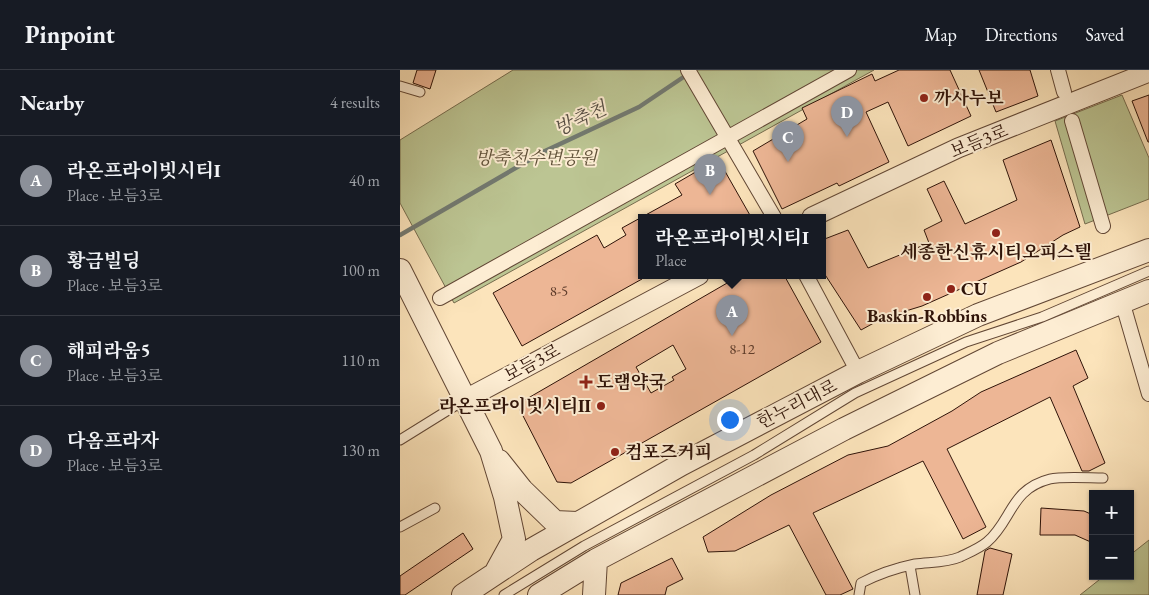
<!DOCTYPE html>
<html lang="en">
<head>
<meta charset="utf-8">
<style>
	:root { --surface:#171b24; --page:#242831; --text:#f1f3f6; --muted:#9ea1a6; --line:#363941; --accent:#8c9099 }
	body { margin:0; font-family:"EB Garamond","Noto Serif KR",serif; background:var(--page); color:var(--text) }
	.controls { position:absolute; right:15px; bottom:15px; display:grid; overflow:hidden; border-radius:0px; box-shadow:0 1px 4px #0004 }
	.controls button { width:45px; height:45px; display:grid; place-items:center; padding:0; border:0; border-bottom:1px solid var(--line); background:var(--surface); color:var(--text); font:25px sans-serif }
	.you { position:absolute; left:329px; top:349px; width:18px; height:18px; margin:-12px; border:4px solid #fff; border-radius:50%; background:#1a73e8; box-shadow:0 0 0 8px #1a73e833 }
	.badge { display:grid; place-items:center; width:32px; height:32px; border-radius:50%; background:var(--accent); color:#fff; font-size:16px; font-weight:700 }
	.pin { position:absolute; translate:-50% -41px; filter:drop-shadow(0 1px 2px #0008) }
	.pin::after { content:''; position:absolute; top:26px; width:18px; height:15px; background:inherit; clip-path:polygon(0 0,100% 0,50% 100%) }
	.popup { position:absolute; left:238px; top:144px; width:188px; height:65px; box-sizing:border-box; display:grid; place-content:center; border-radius:0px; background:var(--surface); filter:drop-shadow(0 1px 4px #0005); font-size:16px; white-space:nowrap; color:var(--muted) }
	.popup b { font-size:19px; color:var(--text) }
	.popup::after { content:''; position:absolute; left:50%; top:100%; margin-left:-10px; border:10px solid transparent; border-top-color:var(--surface) }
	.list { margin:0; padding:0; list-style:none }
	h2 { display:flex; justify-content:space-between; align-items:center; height:65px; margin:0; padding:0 20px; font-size:21px }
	h2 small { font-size:16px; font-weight:400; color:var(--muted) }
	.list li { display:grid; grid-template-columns:32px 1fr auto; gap:15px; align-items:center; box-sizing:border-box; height:90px; padding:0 20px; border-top:1px solid var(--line) }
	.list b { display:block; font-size:19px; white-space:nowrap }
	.list p { margin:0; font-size:16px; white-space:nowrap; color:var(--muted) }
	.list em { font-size:16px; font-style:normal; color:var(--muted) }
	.map { position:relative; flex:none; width:749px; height:525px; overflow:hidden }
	header { display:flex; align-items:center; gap:30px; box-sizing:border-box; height:70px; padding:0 25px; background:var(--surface); border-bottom:1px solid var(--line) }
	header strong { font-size:24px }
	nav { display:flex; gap:28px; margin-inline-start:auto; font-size:18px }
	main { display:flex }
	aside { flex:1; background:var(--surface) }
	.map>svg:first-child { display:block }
	.green { fill:#bcc593; stroke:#766c4e }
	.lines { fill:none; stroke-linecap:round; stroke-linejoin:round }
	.stream { stroke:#737a71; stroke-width:4.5 }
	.building { fill:#edb695; stroke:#2f1308; fill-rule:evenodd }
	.service-casing { stroke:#624735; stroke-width:11 }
	.pedestrian-casing { stroke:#624735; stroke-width:16 }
	.minor-casing { stroke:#624735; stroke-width:21 }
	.tertiary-casing { stroke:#624735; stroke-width:24 }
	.service { stroke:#fdedd3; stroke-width:9 }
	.pedestrian { stroke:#fdedd3; stroke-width:14 }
	.minor { stroke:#fdedd3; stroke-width:19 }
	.tertiary { stroke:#fdedd3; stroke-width:22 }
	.poi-dot { fill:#8f2418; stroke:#fdedd3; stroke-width:2 }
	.labels { text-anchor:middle; stroke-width:4; stroke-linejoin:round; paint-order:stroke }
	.number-label { font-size:15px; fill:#5e3c2b }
	.poi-label { font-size:18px; font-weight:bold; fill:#2f1308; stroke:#fdedd3; text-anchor:start }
	.street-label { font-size:18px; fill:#2f1308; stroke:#fdedd3 }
	.park-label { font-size:18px; font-style:italic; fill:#605139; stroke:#fdedd3 }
	.water-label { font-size:19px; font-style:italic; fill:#574f45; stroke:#fdedd3 }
</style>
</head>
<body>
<header>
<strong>Pinpoint</strong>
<nav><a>Map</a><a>Directions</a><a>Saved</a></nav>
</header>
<main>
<aside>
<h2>Nearby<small>4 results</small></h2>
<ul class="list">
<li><span class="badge">A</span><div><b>라온프라이빗시티Ⅰ</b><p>Place · 보듬3로</p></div><em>40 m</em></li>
<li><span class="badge">B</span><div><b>황금빌딩</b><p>Place · 보듬3로</p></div><em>100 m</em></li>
<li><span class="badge">C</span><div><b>해피라움5</b><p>Place · 보듬3로</p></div><em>110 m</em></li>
<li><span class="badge">D</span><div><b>다옴프라자</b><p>Place · 보듬3로</p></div><em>130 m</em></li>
</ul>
</aside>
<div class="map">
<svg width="749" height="525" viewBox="0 0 749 525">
	<rect width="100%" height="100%" fill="#fce4bb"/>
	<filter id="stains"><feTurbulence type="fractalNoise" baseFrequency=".004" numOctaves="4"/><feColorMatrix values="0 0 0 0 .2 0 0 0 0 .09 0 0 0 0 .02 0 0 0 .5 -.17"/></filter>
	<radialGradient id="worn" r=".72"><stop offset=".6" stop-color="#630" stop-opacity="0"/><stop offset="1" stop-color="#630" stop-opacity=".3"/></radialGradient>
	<path class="green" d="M113,0H474L54,233L0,133V70Z
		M722,25L749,88V129L685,154L655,51Z
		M749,470V525H680L704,506H730V485Z"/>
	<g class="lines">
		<path class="stream" d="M0,165L145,81L239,37L288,4"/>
	</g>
	<path class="building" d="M17,0H36L30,19L13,13Z
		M499,0H550L571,46L508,76L488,32L466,42L489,92L439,116L437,113L382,139L353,81L407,49L402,38L472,4L475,11Z
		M579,0H630L638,26L596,42Z
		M749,25V72H748L732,31Z
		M651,70L680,157L663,165L621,192L522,236L483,248L461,260L422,200V170L448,160L468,198L529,173L524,160L542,151L527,119L544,111L565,154L617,130L603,90Z
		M318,89L351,147H242V209L122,276L93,223L197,165L204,178L226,165L222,158L282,125L275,114Z
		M341,205H384L421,272L171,413L157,412L120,340L123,331ZM273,275L286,299L272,307L274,310L251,323L236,297Z
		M676,280L688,308L673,316L705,393L689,401H682L650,327L547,379L586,457L563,469L523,391L413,443L453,519L440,525H426L389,455L335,481L308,482L303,467L371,425L448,385L488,376L552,341L581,322Z
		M641,438L684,441L693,445V473L675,465H640Z
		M63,463L73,479L5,525H0V506Z
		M590,478L612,484L603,525H577L585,481Z
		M272,488L283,509L267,517L265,525H218L221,513Z"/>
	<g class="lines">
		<g class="service-casing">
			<path id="service" d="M0,16L20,22
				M0,370L66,329
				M0,457L35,438
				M510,496L515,525
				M104,525L184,476L354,385L455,323L566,272L642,247L749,201
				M459,525L461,513C478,504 496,498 515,494C530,492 546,493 560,487C568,483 580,478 587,472C612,451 610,419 650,409C662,406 690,408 703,408"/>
		</g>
		<g class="pedestrian-casing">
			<path id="pedestrian" d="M288,0L374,147
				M658,0L664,22
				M672,51L703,156
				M406,205L458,302
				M40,228L449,0
				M722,231L749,324"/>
		</g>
		<g class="minor-casing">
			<path id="minor" d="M412,147L558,78L749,2
				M66,329L299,205"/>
		</g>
		<g class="tertiary-casing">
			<path id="tertiary" d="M0,200L91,381L105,427L114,469L97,500
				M99,391L122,420L155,452L177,453
				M63,525L131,480L282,394L458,302L578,245L749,180
				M139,525L196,490L444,359L598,283L749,221
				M194,525L196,490"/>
		</g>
		<use href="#service" class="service"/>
		<use href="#pedestrian" class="pedestrian"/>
		<use href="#minor" class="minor"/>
		<use href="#tertiary" class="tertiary"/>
	</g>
	<g class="poi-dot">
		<circle cx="524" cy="28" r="5"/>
		<circle cx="596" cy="163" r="5"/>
		<circle cx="551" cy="219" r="5"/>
		<circle cx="527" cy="227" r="5"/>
		<path d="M183.5 304.5h5v5h5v5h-5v5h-5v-5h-5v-5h5z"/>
		<circle cx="201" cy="336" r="5"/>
		<circle cx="215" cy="382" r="5"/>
	</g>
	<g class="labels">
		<g class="number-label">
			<text x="159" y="226">8-5</text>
			<text x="342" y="284">8-12</text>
		</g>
		<g class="poi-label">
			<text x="534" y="34">까사누보</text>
			<text x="596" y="188" text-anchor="middle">세종한신휴시티오피스텔</text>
			<text x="561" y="225">CU</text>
			<text x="527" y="252" text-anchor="middle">Baskin-Robbins</text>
			<text x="196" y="318">도램약국</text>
			<text x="191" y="342" text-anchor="end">라온프라이빗시티Ⅱ</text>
			<text x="225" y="388">컴포즈커피</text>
		</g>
		<g class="street-label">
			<text transform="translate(579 71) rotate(-22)" y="6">보듬3로</text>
			<text transform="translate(132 293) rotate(-28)" y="6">보듬3로</text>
			<text transform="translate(397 334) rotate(-27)" y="6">한누리대로</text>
		</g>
		<g class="park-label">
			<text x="136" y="94">방축천수변공원</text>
		</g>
		<g class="water-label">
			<text transform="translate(180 48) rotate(-25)" y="7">방축천</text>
		</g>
	</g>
	<rect width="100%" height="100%" filter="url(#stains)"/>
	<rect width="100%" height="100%" fill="url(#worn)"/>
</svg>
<div class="controls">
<button>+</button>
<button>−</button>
</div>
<div class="you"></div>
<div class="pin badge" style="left:332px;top:266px">A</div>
<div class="popup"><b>라온프라이빗시티Ⅰ</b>Place</div>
<div class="pin badge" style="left:310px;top:125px">B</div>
<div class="pin badge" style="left:388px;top:92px">C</div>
<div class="pin badge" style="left:447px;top:67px">D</div>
</div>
</main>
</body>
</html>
